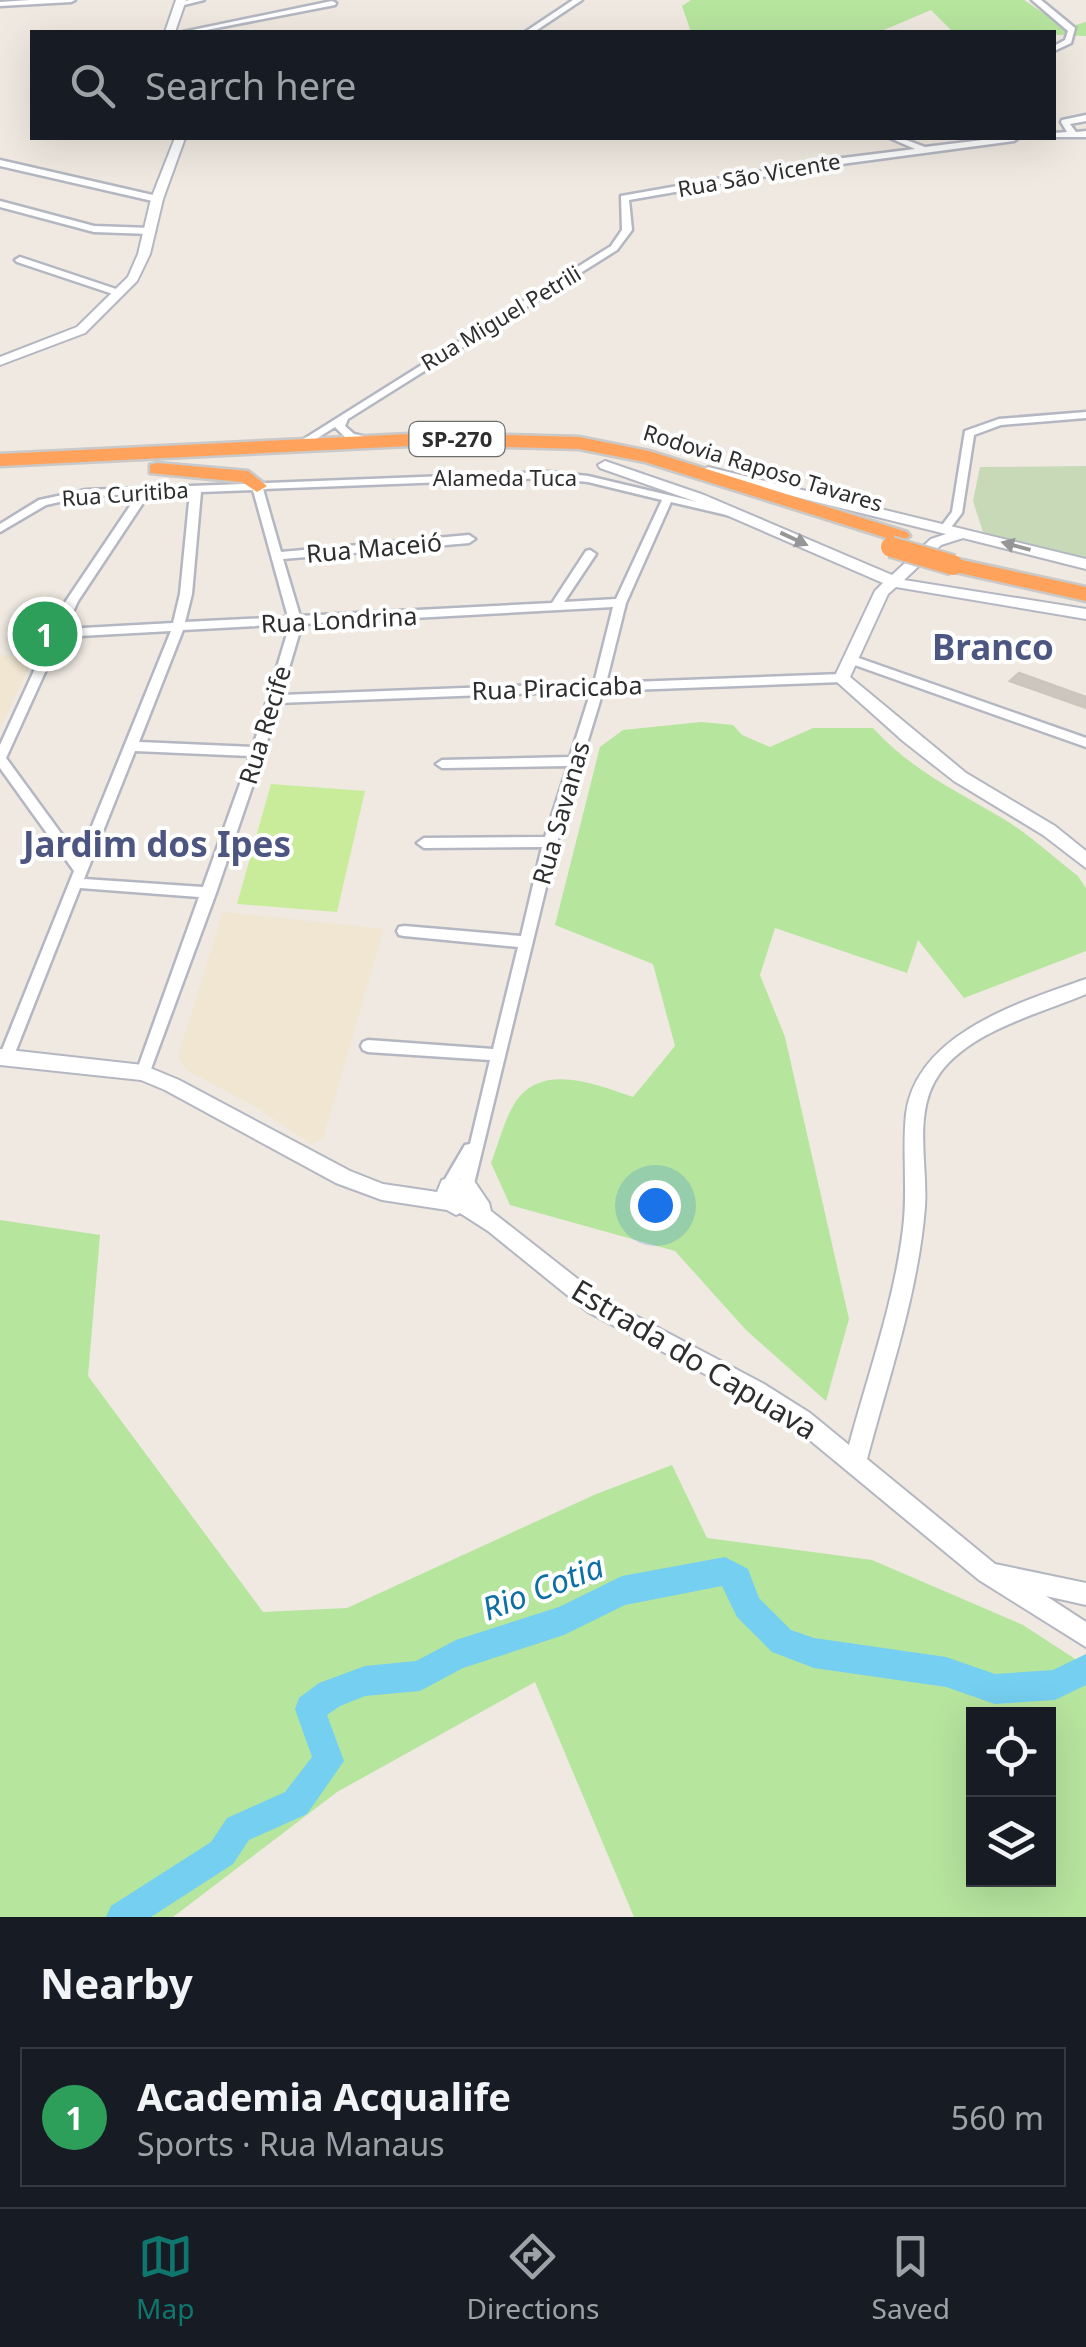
<!DOCTYPE html>
<html lang="en">
<head>
<meta charset="utf-8">
<style>
	:root { --surface:#171b24; --page:#20242c; --text:#f1f3f6; --muted:#9ea1a6; --line:#363941; --accent:#0f766e }
	body { margin:0; font-family:"Noto Sans",sans-serif; background:var(--page); color:var(--text) }
	.controls { position:absolute; right:30px; bottom:30px; display:grid; overflow:hidden; border-radius:0px; box-shadow:0 10px 40px #0002 }
	.controls button { width:90px; height:90px; display:grid; place-items:center; padding:0; border:0; border-bottom:2px solid var(--line); background:var(--surface); color:var(--text); font:50px sans-serif }
	.you { position:absolute; left:655px; top:1205px; width:35px; height:35px; margin:-25px; border:8px solid #fff; border-radius:50%; background:#1a73e8; box-shadow:0 0 0 15px #1a73e833 }
	.badge { display:grid; place-items:center; width:65px; height:65px; border-radius:50%; background:var(--accent); color:#fff; font-size:32px; font-weight:700 }
	.pin { position:absolute; translate:-50% -50%; border:5px solid #fff; box-shadow:0 2px 10px #0006 }
	.list { margin:0; padding:0; list-style:none }
	h2 { display:flex; justify-content:space-between; align-items:center; height:130px; margin:0; padding:0 40px; font-size:42px }
	h2 small { font-size:32px; font-weight:400; color:var(--muted) }
	.list li { display:grid; grid-template-columns:65px 1fr auto; gap:30px; align-items:center; box-sizing:border-box; height:140px; margin:0 20px 20px; padding:0 20px; border:2px solid var(--line); border-radius:0px }
	.list b { display:block; font-size:38px; white-space:nowrap }
	.list p { margin:0; font-size:32px; white-space:nowrap; color:var(--muted) }
	.list em { font-size:32px; font-style:normal; color:var(--muted) }
	.icon { flex:none; width:55px; height:55px; fill:none; stroke:currentColor; stroke-width:2; stroke-linecap:round; stroke-linejoin:round }
	.map { position:relative; flex:none; width:1086px; height:1917px; overflow:hidden }
	.search { position:absolute; background:var(--surface); box-shadow:0 10px 40px #0002; left:30px; right:30px; top:30px; height:110px; display:flex; align-items:center; gap:25px; box-sizing:border-box; padding:0 35px; border-radius:0px; color:var(--muted); font-size:38px }
	.sheet { height:290px; background:var(--surface) }
	nav { display:flex; justify-content:space-around; align-items:center; box-sizing:border-box; height:140px; border-top:2px solid var(--line); background:var(--surface); font-size:28px; color:var(--muted) }
	nav a { display:grid; justify-items:center; gap:5px }
	nav .on { color:var(--accent) }
	.map>svg:first-child { display:block }
	.education { fill:#f0e6d1 }
	.green { fill:#b6e59e; fill-rule:evenodd }
	.cemetery { fill:#c8d9b8 }
	.pitch { fill:#c9ec9a }
	.lines { fill:none; stroke-linecap:round; stroke-linejoin:round }
	.river { fill:#75cff0; fill-rule:evenodd }
	.building { fill:#cbc7bf; stroke:#cbc5ba; stroke-width:2.5 }
	.street-casing { stroke:#b4b7c1; stroke-width:5 }
	.secondary-casing { stroke:#b4b7c1; stroke-width:4 }
	.highway-casing { stroke:#c9c9c9; stroke-width:5 }
	.street { fill:#fff; fill-rule:evenodd }
	.secondary { fill:#fff; fill-rule:evenodd }
	.highway { fill:#ffa35c; fill-rule:evenodd }
	.highway-bridge-casing { stroke:#c9c9c9; stroke-width:24; stroke-linecap:butt }
	.highway-bridge { stroke:#ffa35c; stroke-width:20 }
	.oneway { fill:#969696 }
	.labels { text-anchor:middle; stroke-width:8; stroke-linejoin:round; paint-order:stroke }
	.far-street-label { font-size:22px; fill:#2e2e2e; stroke:#fff }
	.shield { fill:#fff; stroke:#6d6d6d; stroke-width:2.5 }
	.shield-label { font-size:22px; font-weight:bold; fill:#2e2e2e }
	.street-label { font-size:25px; fill:#2e2e2e; stroke:#fff }
	.near-street-label { font-size:30px; fill:#2e2e2e; stroke:#fff }
	.near-water-label { font-size:32px; font-style:italic; fill:#0d6fa3; stroke:#fff }
	.district-label { font-size:35px; font-weight:bold; fill:#4d5680; stroke:#fff }
</style>
</head>
<body>
<div class="map">
<svg width="1086" height="1917" viewBox="0 0 1086 1917">
	<rect width="100%" height="100%" fill="#efe9e1"/>
	<path class="education" d="M0,655L33,659L0,728Z
		M223,912L384,929L323,1138L311,1144L261,1110L185,1069L178,1056Z"/>
	<path class="green" d="M691,0H1024L1065,28L1086,22V36L951,30L931,10L879,32H691L682,6Z
		M701,722L733,725L742,735L770,747L813,728H873C910,769 956,791 1002,818C1029,834 1053,857 1078,876L1086,888V951L964,998L918,940L907,973L775,928L760,975L785,1037L849,1319L826,1401L746,1330L675,1251L510,1205L491,1163C499,1143 506,1112 520,1096C549,1064 599,1086 633,1097L675,1046L653,964L555,925L600,747L623,730Z
		M0,1220L100,1235L88,1376L263,1612L347,1608L594,1495L672,1465L707,1538L872,1560L1023,1625L1086,1666V1917H634L535,1682L337,1792L173,1917H0ZM1048,1714V1880H974V1714Z"/>
	<path class="cemetery" d="M1086,466V561L984,535L973,501L980,467Z"/>
	<path class="pitch" d="M271,784L365,791L337,912L237,904Z"/>
	<g class="lines">
		<path class="river" d="M725,1557L748,1569L759,1598L791,1630L814,1638L946,1657L995,1674L1053,1670L1086,1654V1685L1055,1700L995,1704L946,1687L814,1668L772,1652L737,1617L722,1586L625,1605L564,1635L463,1668L420,1691L365,1696L340,1706L327,1715L344,1761L307,1814L249,1840L233,1864L151,1917H106L111,1906L211,1842L227,1818L285,1792L312,1757L295,1709L299,1698L319,1683L365,1666L416,1661L456,1640L559,1607L622,1576Z"/>
	</g>
	<path class="building" d="M1019,673L1086,697V708L1010,681Z"/>
	<g class="lines">
		<g class="street-casing">
			<path id="street" d="M30,0H75L71,2L0,6V2Z
				M189,0H204L180,6L176,4Z
				M573,0H582L534,32H525Z
				M1032,0H1041L1075,28L1071,43L1054,51V46L1065,40L1068,31Z
				M332,1L336,3L335,5L196,32H183Z
				M1086,115V121L1070,124L1076,132L1086,131V137H1054V133L1067,132L1061,122L1062,120Z
				M890,138H901L925,147L999,138H1018L1014,141L819,167L629,200L632,230L617,250L348,419L345,426L354,434L374,439V443L346,438L335,427L300,449L296,450L291,447L611,246L622,230L621,196L819,161L915,149Z
				M0,160L157,196L161,199L157,202L0,166Z
				M0,201L94,226L150,228L155,231L150,234L94,232L0,207Z
				M20,257L122,291L124,293L116,295L17,262L15,260Z
				M1086,412V418L1001,425L974,435L962,513L949,530H941L940,528L952,512L965,431L999,419Z
				M549,472L588,476L731,510L736,513L731,516L671,502L626,603L606,683L842,674L848,678L842,682L603,691L557,842L472,1192L467,1194L462,1192L459,1187L461,1178L454,1191L449,1193L444,1191L441,1186L465,1145L470,1144L490,1060L368,1052L363,1050L361,1046L363,1042L368,1040L493,1049L518,947L404,936L399,935L397,931L399,927L404,926L521,936L542,847L424,848L417,843L424,838L545,837L568,766L442,768L436,764L442,760L570,757L591,691L278,703L264,752L216,893L148,1077L143,1079L138,1077L136,1073L199,897L80,888L13,1058L11,1062L6,1064L1,1062L0,1055L74,871L0,768V745L66,601L138,494L86,496L46,505L0,532V524L39,500L86,490ZM549,478L588,482L662,500L616,599L564,602L596,554L590,550L586,551L552,603L300,616L283,559L469,543L475,539L469,535L281,552L263,489ZM253,490L288,617L185,622L192,594L201,492ZM190,492L180,594L173,623L65,629L78,601L149,494ZM613,607L594,683L281,695L302,624ZM290,624L253,747L139,742L183,630ZM171,631L79,858L6,758L61,637ZM135,751L250,756L203,887L84,879Z
				M853,656L1086,738V747L849,663L847,660Z"/>
		</g>
		<g class="secondary-casing">
			<path id="secondary" d="M176,0H186L175,32H165Z
				M175,138H185L163,199L150,254L137,281L85,333L0,365V357L77,327L128,277L138,254L151,199Z
				M605,461L704,495L892,575L931,539L946,534L703,474L701,471L708,467L1086,559V569L963,538L941,545L904,580L1086,609V619L896,587L888,594L850,677L966,773L1055,826L1086,851V868L1043,835L954,781L903,741L837,682L834,678L875,591L883,583L694,501L600,468L598,465Z
				M1086,979V994C1039,1014 972,1030 940,1073C912,1111 928,1164 925,1207C918,1294 889,1376 867,1459L995,1564L1086,1583V1605L1046,1596L1086,1622V1647L979,1580L794,1427L750,1398L588,1312L488,1231L460,1213L456,1215L447,1210L382,1200L336,1183L165,1090L141,1080L0,1065V1049L143,1065L179,1080L350,1171L383,1184L437,1192L442,1180L449,1178L474,1181L489,1203L491,1211L602,1298L764,1384L810,1413L849,1445C868,1374 894,1303 903,1229C908,1191 902,1152 906,1114C916,1034 1020,1002 1086,979Z"/>
		</g>
		<g class="highway-casing">
			<path id="highway" d="M430,433L579,437L649,451L907,532L910,536L900,542L893,540L645,462L579,449L430,445L0,466V454Z
				M157,463L248,471L267,486L257,492L242,482L150,473V465Z
				M953,558L1086,587V601L946,570L943,565Z"/>
		</g>
		<use href="#street" class="street"/>
		<use href="#secondary" class="secondary"/>
		<use href="#highway" class="highway"/>
		<g class="highway-bridge-casing">
			<path id="highway-bridge" d="M891,547L953,565"/>
		</g>
		<use href="#highway-bridge" class="highway-bridge"/>
	</g>
	<defs><path id="oneway-solid" d="M-6-.8H1V-3.2L6.5 0L1 3.2V.8H-6Z" transform="scale(2.5)"/></defs>
	<g class="oneway">
		<use href="#oneway-solid" transform="translate(794 539) rotate(25)"/>
		<use href="#oneway-solid" transform="translate(1016 546) rotate(-165)"/>
	</g>
	<g class="labels">
		<g class="far-street-label">
			<text transform="translate(759 175) rotate(-10)" y="8">Rua São Vicente</text>
			<text transform="translate(501 318) rotate(-31)" y="8">Rua Miguel Petrili</text>
			<text transform="translate(763 468) rotate(17)" y="8">Rodovia Raposo Tavares</text>
			<text x="505" y="486">Alameda Tuca</text>
			<text transform="translate(125 494) rotate(-4)" y="8">Rua Curitiba</text>
		</g>
		<rect class="shield" x="409.5" y="422" width="95" height="34" rx="8"/>
		<g class="shield-label">
			<text x="457" y="447">SP-270</text>
		</g>
		<g class="street-label">
			<text transform="translate(374 548) rotate(-5)" y="9">Rua Maceió</text>
			<text transform="translate(339 620) rotate(-3)" y="9">Rua Londrina</text>
			<text transform="translate(557 688) rotate(-2)" y="9">Rua Piracicaba</text>
			<text transform="translate(265 725) rotate(-73)" y="9">Rua Recife</text>
			<text transform="translate(561 813) rotate(-74)" y="9">Rua Savanas</text>
		</g>
		<g class="near-street-label">
			<text transform="translate(694 1360) rotate(31)" y="10">Estrada do Capuava</text>
		</g>
		<g class="near-water-label">
			<text transform="translate(543 1588) rotate(-21)" y="11">Rio Cotia</text>
		</g>
		<g class="district-label">
			<text x="993" y="660">Branco</text>
			<text x="157" y="857">Jardim dos Ipes</text>
		</g>
	</g>
</svg>
<div class="controls">
<button><svg class="icon" aria-label="locate" viewBox="0 0 24 24"><circle cx="12" cy="12" r="6"/><path d="M12 2v4M12 18v4M2 12h4M18 12h4"/></svg></button>
<button><svg class="icon" aria-label="layers" viewBox="0 0 24 24"><path d="M12 4l9 5-9 5-9-5zM3 14l9 5 9-5"/></svg></button>
</div>
<div class="you"></div>
<div class="pin badge" style="left:45px;top:634px;background:#2e9e5b">1</div>
<div class="search"><svg class="icon" aria-label="search" viewBox="0 0 24 24"><circle cx="10" cy="10" r="6"/><path d="M15 15l6 6"/></svg>Search here</div>
</div>
<section class="sheet">
<h2>Nearby<small></small></h2>
<ul class="list">
<li><span class="badge" style="background:#2e9e5b">1</span><div><b>Academia Acqualife</b><p>Sports · Rua Manaus</p></div><em>560 m</em></li>
</ul>
</section>
<nav>
<a class="on"><svg class="icon" aria-label="map" viewBox="0 0 24 24"><path d="M3 6l6-2 6 2 6-2v14l-6 2-6-2-6 2zM9 4v14M15 6v14"/></svg>Map</a>
<a><svg class="icon" aria-label="directions" viewBox="0 0 24 24"><path d="M12 3l9 9-9 9-9-9zM9 14v-3h6M13 9l2 2-2 2"/></svg>Directions</a>
<a><svg class="icon" aria-label="saved" viewBox="0 0 24 24"><path d="M7 4h10v16l-5-4-5 4z"/></svg>Saved</a>
</nav>
</body>
</html>
